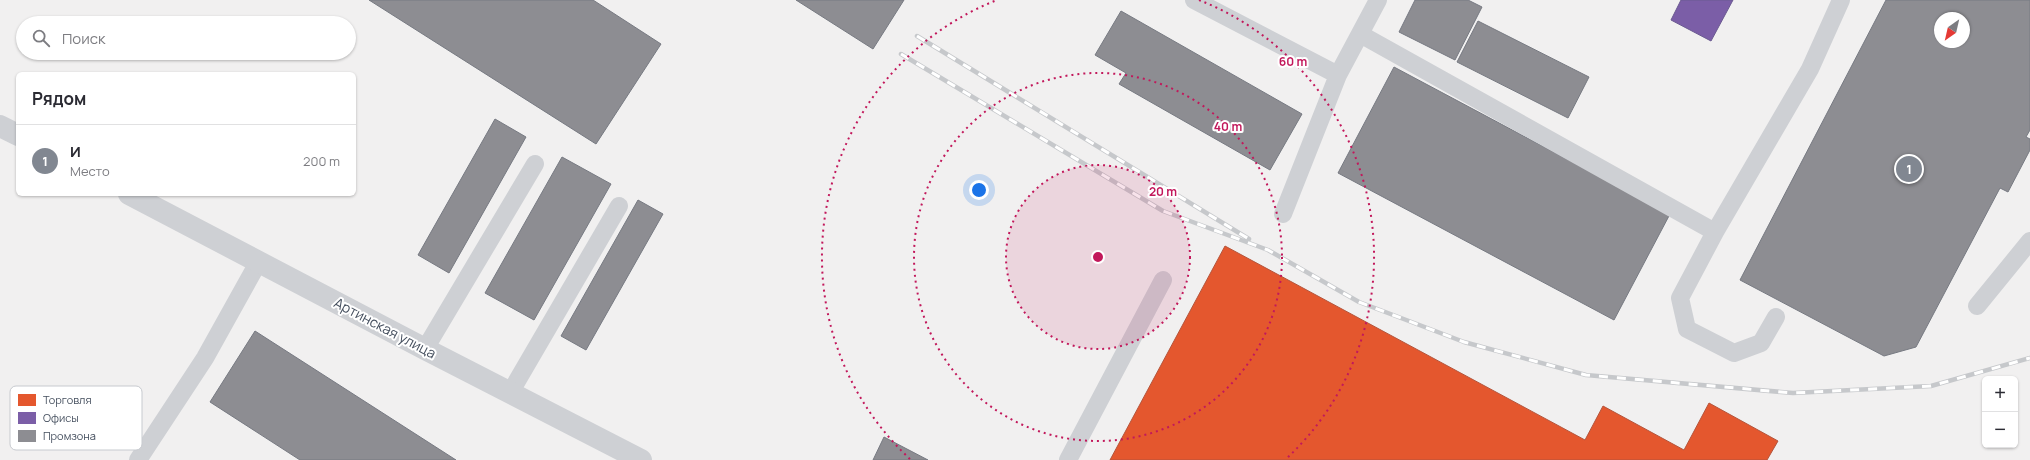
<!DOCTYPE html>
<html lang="ru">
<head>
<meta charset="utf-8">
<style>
	:root { --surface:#fff; --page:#f2f2f3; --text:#2b2b33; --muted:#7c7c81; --line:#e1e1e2; --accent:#818791 }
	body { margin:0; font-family:Manrope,sans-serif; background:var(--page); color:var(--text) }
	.controls { position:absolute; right:12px; bottom:12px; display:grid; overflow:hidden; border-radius:6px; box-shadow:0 1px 3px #0004 }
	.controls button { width:36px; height:36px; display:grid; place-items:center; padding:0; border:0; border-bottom:1px solid var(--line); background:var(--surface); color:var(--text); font:20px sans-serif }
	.compass { position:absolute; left:1934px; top:12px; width:36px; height:36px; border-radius:50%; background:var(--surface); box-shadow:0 1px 3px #0004; rotate:214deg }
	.you { position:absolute; left:979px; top:190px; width:14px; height:14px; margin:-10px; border:3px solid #fff; border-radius:50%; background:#1a73e8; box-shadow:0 0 0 6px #1a73e833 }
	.badge { display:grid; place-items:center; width:26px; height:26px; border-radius:50%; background:var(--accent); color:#fff; font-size:13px; font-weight:700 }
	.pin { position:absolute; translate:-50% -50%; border:2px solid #fff; box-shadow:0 1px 4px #0006 }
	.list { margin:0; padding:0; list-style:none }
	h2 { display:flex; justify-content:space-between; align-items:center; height:52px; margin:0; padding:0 16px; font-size:17px }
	h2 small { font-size:13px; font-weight:400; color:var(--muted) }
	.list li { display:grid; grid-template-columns:26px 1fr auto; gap:12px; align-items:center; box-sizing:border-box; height:72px; padding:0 16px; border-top:1px solid var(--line) }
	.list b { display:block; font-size:15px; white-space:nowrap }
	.list p { margin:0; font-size:13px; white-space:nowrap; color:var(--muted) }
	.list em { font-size:13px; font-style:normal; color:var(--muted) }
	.icon { flex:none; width:22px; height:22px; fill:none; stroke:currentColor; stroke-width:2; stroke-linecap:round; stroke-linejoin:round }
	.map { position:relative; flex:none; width:2030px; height:460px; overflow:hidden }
	.search { position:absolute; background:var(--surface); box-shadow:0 1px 3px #0004; left:16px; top:16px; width:340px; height:44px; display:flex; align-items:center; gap:10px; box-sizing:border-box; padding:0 14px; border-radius:22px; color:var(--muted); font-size:15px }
	.panel { position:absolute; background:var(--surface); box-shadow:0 1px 3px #0004; left:16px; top:72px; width:340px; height:124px; border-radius:6px }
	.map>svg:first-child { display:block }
	.shops { fill:#e4572e; stroke:#b4553c }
	.offices { fill:#7b5ea7; stroke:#6b5a91 }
	.industry { fill:#8d8d92; stroke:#777a82; fill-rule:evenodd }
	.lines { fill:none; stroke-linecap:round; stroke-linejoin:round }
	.service { stroke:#ced0d4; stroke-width:18 }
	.tertiary { stroke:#ced0d4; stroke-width:22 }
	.rail-casing { stroke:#c6c8cb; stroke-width:4.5 }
	.rail { stroke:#fff; stroke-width:3; stroke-dasharray:9; stroke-linecap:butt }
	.ring { fill:none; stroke:#c2185b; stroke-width:2; stroke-dasharray:2 4 }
	.labels { text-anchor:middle; stroke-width:4; stroke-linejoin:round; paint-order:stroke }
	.street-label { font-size:14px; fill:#454f5e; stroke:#fff }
	.key { fill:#fff; stroke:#c7cacf; stroke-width:1 }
	.key-label { font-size:11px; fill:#454f5e }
	.centre { fill:#c2185b; stroke:#fff; stroke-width:2 }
	.ring-label { font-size:12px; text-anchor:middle; font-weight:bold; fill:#c2185b; stroke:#fff; stroke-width:4; stroke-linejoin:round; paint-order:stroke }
</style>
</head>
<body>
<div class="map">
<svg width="2030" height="460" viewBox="0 0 2030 460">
	<rect width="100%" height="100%" fill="#f1f0f0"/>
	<path class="shops" d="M1225,246L1585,440L1603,406L1684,450L1709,403L1778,441L1767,460H1110Z"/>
	<path class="offices" d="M1681,0H1733L1711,41L1671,20Z"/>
	<path class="industry" d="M369,0H593L661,44L596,144Z
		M796,0H904L873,49Z
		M1415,0H1468L1482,7L1455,60L1399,32Z
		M1886,0H2030V130L2026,137L2030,139V150L2008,192L2000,188L1916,347L1884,356L1740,280ZM1940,18H1964V42H1940Z
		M1121,11L1302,114L1270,170L1119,84L1126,73L1095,55Z
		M1478,21L1589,77L1568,118L1457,62Z
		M1394,67L1670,214L1614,320L1338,173Z
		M495,119L526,137L449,273L418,255Z
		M562,157L611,184L534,320L485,293Z
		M638,200L663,214L586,350L561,336Z
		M255,331L456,460H300L210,402Z
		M884,437L928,460H873Z"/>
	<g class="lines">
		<path class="service" d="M1194,0L1338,75
			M1360,34L1715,232
			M1283,214L1338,75L1378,0
			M1977,306L2030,241
			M1776,317L1761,343L1734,353L1687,329L1680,298L1715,232L1810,69L1841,0
			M425,349L535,164
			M510,393L619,206
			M138,460L205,358L259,261
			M1068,460L1163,280"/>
		<path class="tertiary" d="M0,126L18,135
			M129,194L425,349L641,460"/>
		<g class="rail-casing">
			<path id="rail" d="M917,36L1249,239
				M901,54L1163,211L1268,250L1359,302L1464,342L1586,375L1793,393L1931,386L2030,358"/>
		</g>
		<use href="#rail" class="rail"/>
	</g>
	<circle cx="1098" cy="257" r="92" fill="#c2185b" fill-opacity=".12"/>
	<g class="ring">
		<circle cx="1098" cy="257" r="92"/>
		<circle cx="1098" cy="257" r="184"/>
		<path d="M910 459A276 276 0 0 1 997 0M1199 0A276 276 0 0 1 1286 459"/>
	</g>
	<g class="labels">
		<g class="street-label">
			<text transform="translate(385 328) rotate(28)" y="5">Артинская улица</text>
		</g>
	</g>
	<rect x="10" y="386" width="132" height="64" rx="6" class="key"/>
	<rect x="18" y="394" width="18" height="12" fill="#e4572e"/>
	<rect x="18" y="412" width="18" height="12" fill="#7b5ea7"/>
	<rect x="18" y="430" width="18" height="12" fill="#8d8d92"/>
	<g class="key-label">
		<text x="43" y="404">Торговля</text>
		<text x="43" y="422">Офисы</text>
		<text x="43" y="440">Промзона</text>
	</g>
	<circle cx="1098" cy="257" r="6" class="centre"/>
	<g class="ring-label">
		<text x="1293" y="66">60 m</text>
		<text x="1228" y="131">40 m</text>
		<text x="1163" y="196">20 m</text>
	</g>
</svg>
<div class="controls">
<button>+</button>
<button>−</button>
</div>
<svg class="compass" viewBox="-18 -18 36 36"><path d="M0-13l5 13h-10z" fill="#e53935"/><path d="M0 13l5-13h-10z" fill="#7c7c81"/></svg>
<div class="you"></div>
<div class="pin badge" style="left:1909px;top:169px">1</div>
<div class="search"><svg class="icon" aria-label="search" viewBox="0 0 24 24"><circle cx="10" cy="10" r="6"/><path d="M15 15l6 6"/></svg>Поиск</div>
<section class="panel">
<h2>Рядом<small></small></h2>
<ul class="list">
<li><span class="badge">1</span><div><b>И</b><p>Место</p></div><em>200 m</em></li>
</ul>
</section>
</div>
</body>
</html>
